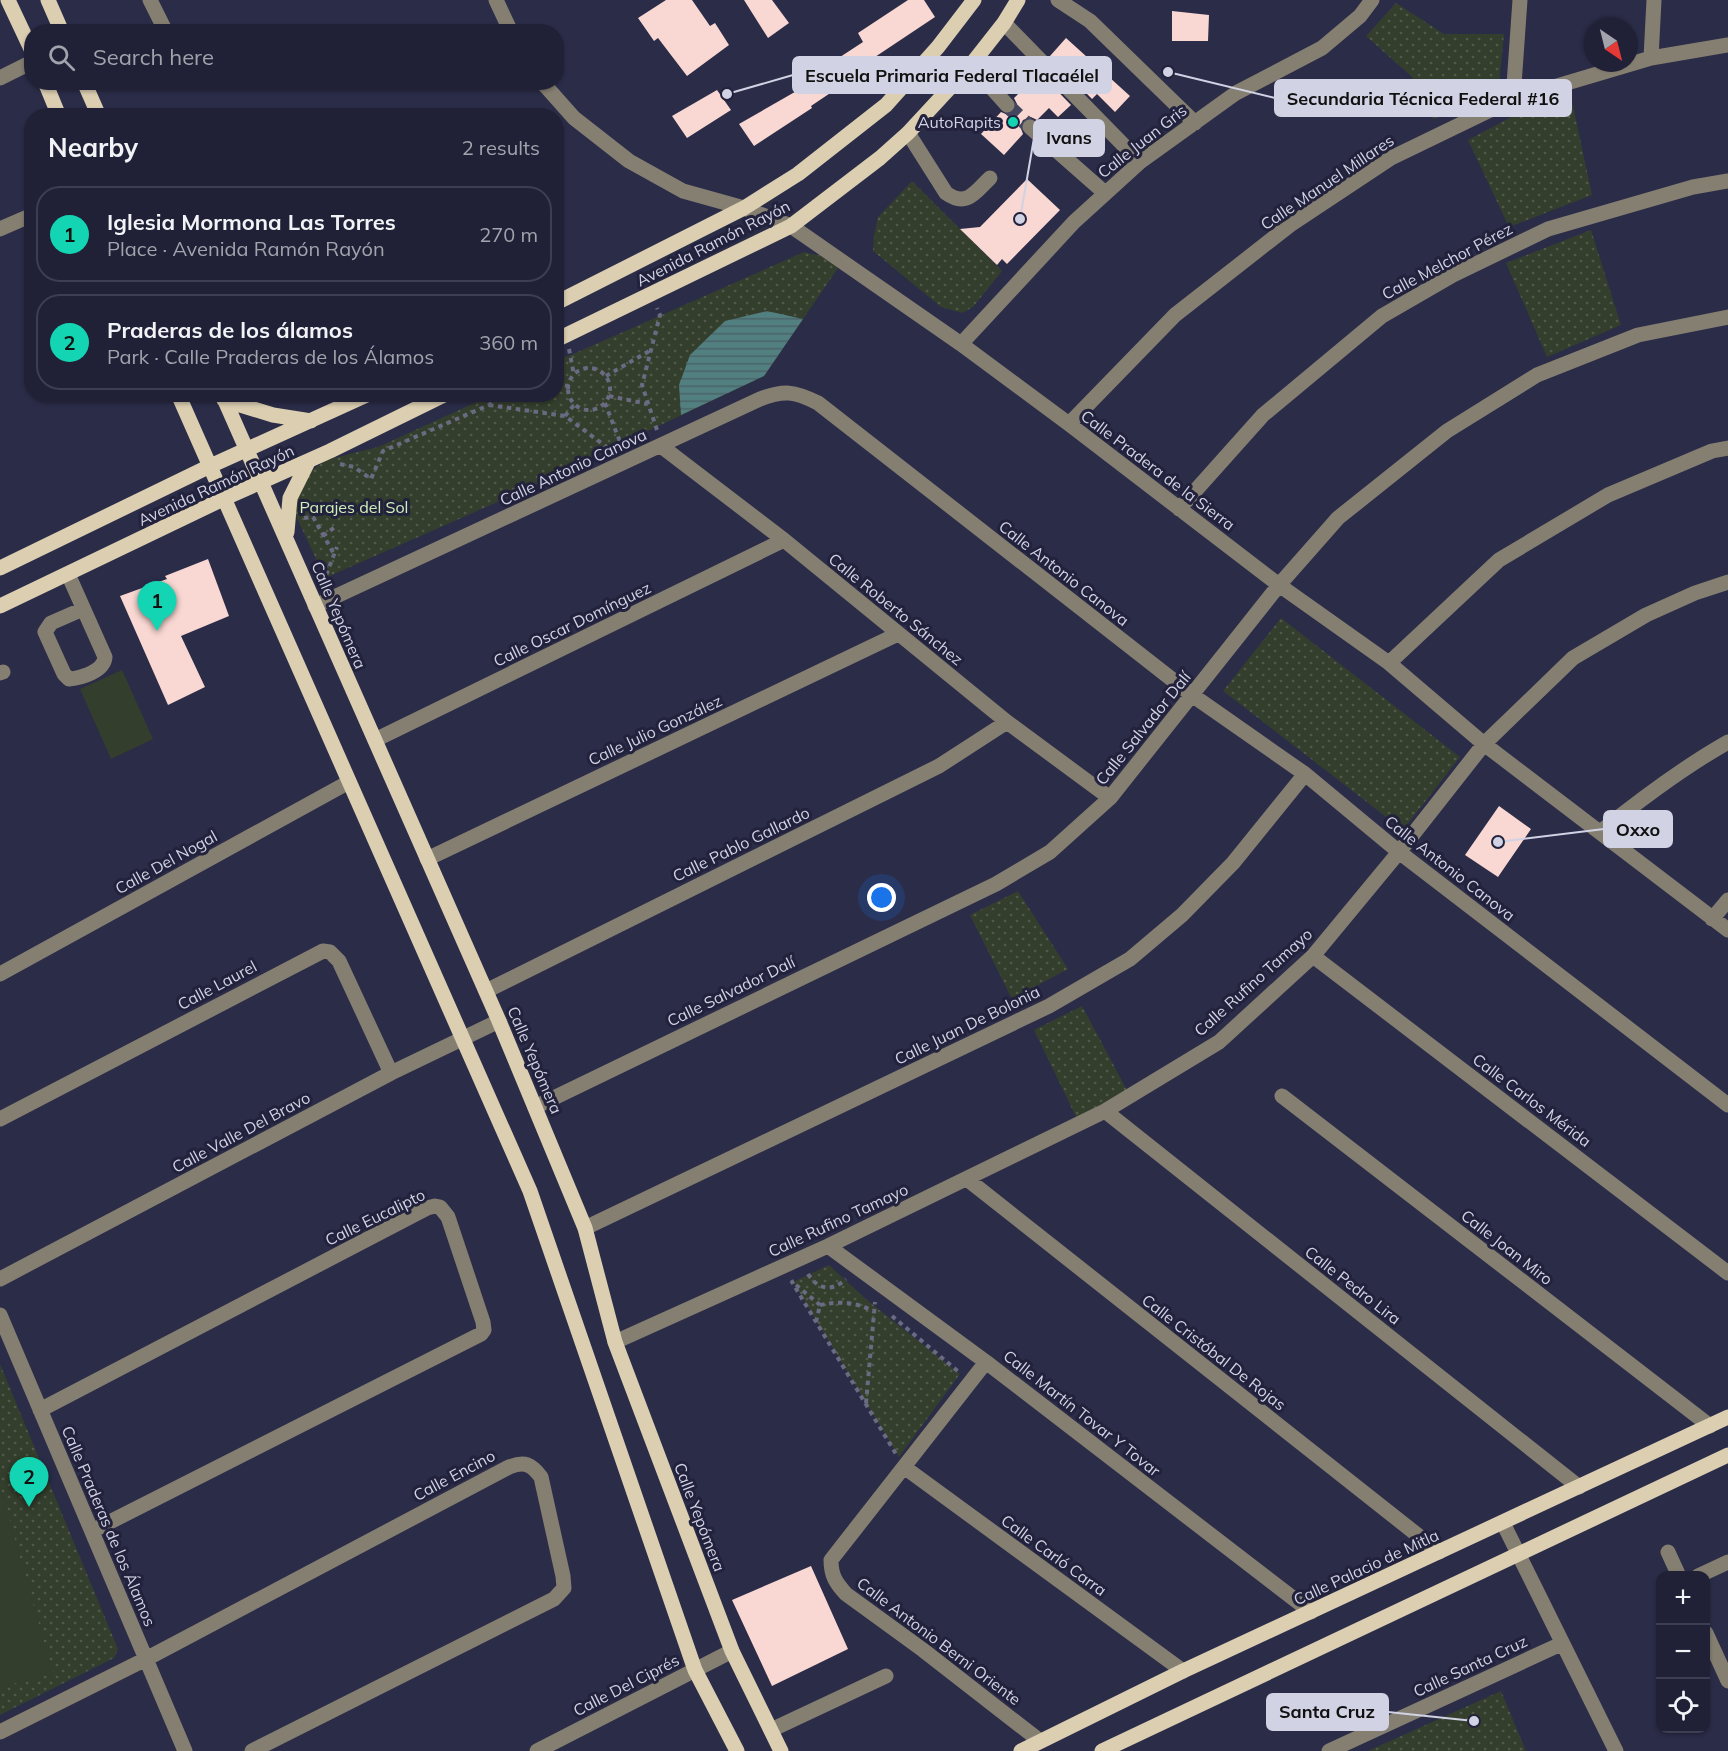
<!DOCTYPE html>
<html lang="en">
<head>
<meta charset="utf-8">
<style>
	:root { --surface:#202136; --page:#28293e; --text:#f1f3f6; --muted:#a2a3ad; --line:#3d3e51; --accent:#14d5b3 }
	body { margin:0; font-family:Mulish,sans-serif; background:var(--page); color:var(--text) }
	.controls { position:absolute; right:18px; bottom:18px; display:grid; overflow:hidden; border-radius:12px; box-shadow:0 2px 4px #0004 }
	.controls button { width:54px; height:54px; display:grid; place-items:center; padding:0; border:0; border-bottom:2px solid var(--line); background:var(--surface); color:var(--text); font:30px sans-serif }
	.compass { position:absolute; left:1584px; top:18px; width:54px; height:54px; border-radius:50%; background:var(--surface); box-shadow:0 2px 4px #0004; rotate:145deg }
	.you { position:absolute; left:882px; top:898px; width:21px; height:21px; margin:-15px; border:4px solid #fff; border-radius:50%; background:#1a73e8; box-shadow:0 0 0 9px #1a73e833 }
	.badge { display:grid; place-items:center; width:39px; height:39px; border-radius:50%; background:var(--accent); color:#111; font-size:20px; font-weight:700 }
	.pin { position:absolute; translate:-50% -50px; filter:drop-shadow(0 2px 3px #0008) }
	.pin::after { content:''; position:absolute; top:32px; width:21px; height:18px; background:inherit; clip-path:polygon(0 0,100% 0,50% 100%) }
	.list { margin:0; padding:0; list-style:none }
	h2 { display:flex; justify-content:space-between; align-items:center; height:78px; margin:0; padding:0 24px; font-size:26px }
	h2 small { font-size:20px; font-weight:400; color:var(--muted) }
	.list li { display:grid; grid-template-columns:39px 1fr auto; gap:18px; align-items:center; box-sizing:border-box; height:96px; margin:0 12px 12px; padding:0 12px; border:2px solid var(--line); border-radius:24px }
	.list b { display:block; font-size:22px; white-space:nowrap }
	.list p { margin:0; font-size:20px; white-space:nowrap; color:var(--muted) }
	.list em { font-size:20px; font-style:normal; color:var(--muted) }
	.icon { flex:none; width:33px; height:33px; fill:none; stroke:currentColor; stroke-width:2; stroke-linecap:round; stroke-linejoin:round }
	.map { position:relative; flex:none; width:1728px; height:1751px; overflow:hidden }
	.search { position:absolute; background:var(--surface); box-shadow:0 2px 4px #0004; left:24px; top:24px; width:540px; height:66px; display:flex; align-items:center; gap:15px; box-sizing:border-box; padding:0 21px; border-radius:24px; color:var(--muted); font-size:22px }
	.panel { position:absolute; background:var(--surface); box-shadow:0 2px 4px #0004; left:24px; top:108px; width:540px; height:294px; border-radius:24px }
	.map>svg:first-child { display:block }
	.park { fill:url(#park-dots) }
	.garden { fill:#343e2c }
	.water { fill:url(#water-rules) }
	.building { fill:#f9d7d2 }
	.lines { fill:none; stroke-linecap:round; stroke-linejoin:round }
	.minor-tunnel { stroke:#44455f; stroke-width:15; stroke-dasharray:15 8; stroke-linecap:butt }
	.path { stroke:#6a6b83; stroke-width:4; stroke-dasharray:4.5 4.5; stroke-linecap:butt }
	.minor { stroke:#857f71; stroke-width:15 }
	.major { stroke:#dbceb1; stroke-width:15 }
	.poi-dot { fill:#14d5b3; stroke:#22223d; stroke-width:2 }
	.labels { text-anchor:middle; stroke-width:6; stroke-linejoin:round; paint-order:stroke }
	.poi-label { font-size:16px; fill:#d1d2e4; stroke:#22223d; text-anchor:end }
	.street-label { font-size:16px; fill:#d1d2e4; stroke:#22223d }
	.park-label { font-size:16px; fill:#d0efb8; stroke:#22223d }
	.leader { fill:none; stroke:#d1d2e4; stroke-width:2 }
	.callout-dot { fill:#d1d2e4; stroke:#22223d; stroke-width:2 }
	.callout { fill:#d1d2e4; stroke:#d1d2e4; stroke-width:2 }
	.callout-label { font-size:18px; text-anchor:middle; font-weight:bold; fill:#111 }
</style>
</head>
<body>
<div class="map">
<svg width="1728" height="1751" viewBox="0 0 1728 1751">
	<defs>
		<pattern id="park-dots" width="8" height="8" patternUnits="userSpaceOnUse" patternTransform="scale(1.5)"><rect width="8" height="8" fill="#343e2c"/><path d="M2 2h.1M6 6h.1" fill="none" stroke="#50594a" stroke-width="1.8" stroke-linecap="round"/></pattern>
		<pattern id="water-rules" width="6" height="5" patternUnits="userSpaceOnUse" patternTransform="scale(1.5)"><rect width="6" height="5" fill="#527f80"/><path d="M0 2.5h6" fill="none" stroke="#4a6568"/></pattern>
	</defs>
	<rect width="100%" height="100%" fill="#2b2c48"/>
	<path class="park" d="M1396,3L1444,34H1504L1498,95L1433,119L1412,77L1366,36Z
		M1572,101L1592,195L1509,227L1468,140L1517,114Z
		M912,181L1002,271L973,307L962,313L941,307L873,251L874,235L878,217Z
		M1591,230L1621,325L1547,357L1506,263Z
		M804,252L827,257L838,268L764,376L509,497L325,578L295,514L297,497L303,477L326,460L378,447L492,395L556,394L557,359L571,355Z
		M1281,618L1460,757L1403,830L1223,691Z
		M1018,891L1068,969L1012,999L970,915Z
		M1082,1006L1128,1092L1077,1119L1034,1030Z
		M829,1265L867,1300L960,1374L899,1457L793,1282Z
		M0,1364L118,1649L114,1658L0,1715Z
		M1501,1691L1526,1751H1368Z"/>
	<path class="garden" d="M122,670L153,739L111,759L80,689Z
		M0,1486L53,1674L0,1687Z"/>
	<path class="water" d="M767,311L803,319L764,376L681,415L679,385L690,355L725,321Z"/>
	<path class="building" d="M666,0H692L710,26L715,23L729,45L687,76L658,38L654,41L638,18Z
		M744,0H772L789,23L768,38Z
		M908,0H924L935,17L866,63L869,67L811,106L812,108L754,146L739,124L814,81L811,76L863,42L858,33Z
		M1172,11L1209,15L1208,41H1172Z
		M1066,38L1130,96L1115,112L1097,94L1092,99L1050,56Z
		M1040,73L1071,105L1058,117L1049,108L1037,120L1031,117L1023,120L1020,126L1023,134L1004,155L981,134L1001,112L1008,115L1014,112L1017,104L1014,98Z
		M717,90L731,110L687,138L672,116Z
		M1027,179L1060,210L1007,264L1002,259L997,265L960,229L980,227Z
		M208,559L229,616L181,636L205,687L168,705L120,596L167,579L165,576Z
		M1499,806L1531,829L1498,877L1465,855Z
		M811,1566L848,1649L772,1686L732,1600Z"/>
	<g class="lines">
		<path class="minor-tunnel" d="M1007,105L1030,127"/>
		<path class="path" d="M569,349L574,375
			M568 389a21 21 0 1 1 42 0a21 21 0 1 1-42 0Z
			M606,376L651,350
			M556,384L569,386
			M609,396L648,404
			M605,403L622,447
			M489,405L565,416L612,451
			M565,416L575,404
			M657,430L642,385L660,315L657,308
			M340,464L354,467L371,479L383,451L489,405L502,394
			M343,509L353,515
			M304,518L313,517L334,554
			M323,536L335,527
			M323,583L337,547
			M808,1274C818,1290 832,1292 846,1279
			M794,1281L792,1282L896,1454
			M796,1285L820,1305
			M820,1305C840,1301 855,1302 873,1311
			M892,1316L960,1373
			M816,1322L820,1305
			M866,1403L875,1302"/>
		<path class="minor" d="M150,0L166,32
			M496,0L511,32
			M1058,0L1090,21L1195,123
			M1004,23L1140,162
			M1651,58L1654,0
			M971,65L1007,105
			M0,78L32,62
			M542,82L574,118L629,161L683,191L744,208L791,226L961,344L1069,424L1279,585L1389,663L1484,744L1728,930
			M1513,99L1520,0
			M1030,127L1105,193
			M908,133L946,193C967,208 975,192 990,178
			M0,229L32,215
			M961,344L1074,222L1140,162L1236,93L1322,48L1360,16L1372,0
			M1069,424L1175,315L1290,225L1391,158L1513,99L1651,58L1728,45
			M661,446L784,540L1007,722L1110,798
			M1179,509L1263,415L1382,316L1453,275L1548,229L1693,187L1728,181
			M68,574L105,657C104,671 82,678 69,679L64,674L45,632L51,623L83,609
			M315,606L760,399C784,390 794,391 818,403L1192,695L1305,774L1399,852L1728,1105
			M1389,663L1499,560L1608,495L1712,451L1728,448
			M0,673L3,672
			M375,740L784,540
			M1600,832C1641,799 1682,768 1728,742
			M427,859L898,634
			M1712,919L1728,900
			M1313,956L1728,1273
			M0,974L349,782
			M486,991L939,766L1007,722
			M1282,1096L1710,1426
			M535,1107L996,884L1050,852L1110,798L1279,585L1338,518L1447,431L1537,375L1638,335L1728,317
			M1105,1111L1579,1487
			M0,1119L323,951L330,952L339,961L391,1073
			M967,1179L1439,1552
			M585,1228L1049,1006L1130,959L1182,915L1233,863L1305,774
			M828,1246L986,1362L1311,1612
			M0,1279L391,1073L499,1021
			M0,1315L185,1751
			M615,1342L828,1246L1105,1111L1219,1042L1313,956L1399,852L1484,744L1573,658L1646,615L1695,593L1728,582
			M986,1362L831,1560C831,1576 836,1583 846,1594L923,1650L1040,1741
			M40,1410L427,1208L435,1206L440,1207L448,1217L483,1322L484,1330L481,1334L92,1531
			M904,1467L1183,1671
			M1503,1523L1616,1751
			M1668,1552L1679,1576
			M1698,1576L1728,1562
			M1706,1633L1728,1681
			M771,1730L886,1676
			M0,1732L146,1659L509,1467C525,1461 531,1464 541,1477L563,1576L564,1588L554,1599L252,1751
			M537,1751L732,1651
			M1329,1751L1561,1644"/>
		<path class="major" d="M8,0L32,51
			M48,0L62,32
			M45,82L59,116
			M84,82L99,116
			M556,303L744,208L798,174L886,105L938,47L974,0
			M556,340L791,226L880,158L908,133L971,65L1004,23L1018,0
			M178,394L530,1191L695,1670L737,1751
			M222,394L499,1021L585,1228L615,1342L732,1651L781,1751
			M224,400L273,415L311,421
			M287,532L290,498L308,462
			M0,568L208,467L369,394
			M0,606L223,499L330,451L446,394
			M1021,1751L1183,1671L1728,1417
			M1102,1751L1728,1455"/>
	</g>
	<circle class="poi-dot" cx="1013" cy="122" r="6"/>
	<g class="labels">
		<g class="poi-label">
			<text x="1001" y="128">AutoRapits</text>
		</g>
		<g class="street-label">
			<text transform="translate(1142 141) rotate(-38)" y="6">Calle Juan Gris</text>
			<text transform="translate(1327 182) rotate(-34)" y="6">Calle Manuel Millares</text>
			<text transform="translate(713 243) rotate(-27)" y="6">Avenida Ramón Rayón</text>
			<text transform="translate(1447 261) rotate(-28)" y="6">Calle Melchor Pérez</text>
			<text transform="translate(573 467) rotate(-25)" y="6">Calle Antonio Canova</text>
			<text transform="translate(1158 470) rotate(37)" y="6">Calle Pradera de la Sierra</text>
			<text transform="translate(216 485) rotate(-25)" y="6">Avenida Ramón Rayón</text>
			<text transform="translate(1064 573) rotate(38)" y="6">Calle Antonio Canova</text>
			<text transform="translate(896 609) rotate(39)" y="6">Calle Roberto Sánchez</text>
			<text transform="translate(339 615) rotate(67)" y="6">Calle Yepómera</text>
			<text transform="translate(572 624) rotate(-26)" y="6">Calle Oscar Domínguez</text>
			<text transform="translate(1143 728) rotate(-51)" y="6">Calle Salvador Dalí</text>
			<text transform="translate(655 730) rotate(-25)" y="6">Calle Julio González</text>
			<text transform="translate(741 844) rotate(-26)" y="6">Calle Pablo Gallardo</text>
			<text transform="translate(166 862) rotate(-29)" y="6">Calle Del Nogal</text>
			<text transform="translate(1450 868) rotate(38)" y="6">Calle Antonio Canova</text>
			<text transform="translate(1253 982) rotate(-42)" y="6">Calle Rufino Tamayo</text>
			<text transform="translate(217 985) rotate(-28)" y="6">Calle Laurel</text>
			<text transform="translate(731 991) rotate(-26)" y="6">Calle Salvador Dalí</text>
			<text transform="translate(967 1025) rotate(-26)" y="6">Calle Juan De Bolonia</text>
			<text transform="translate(535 1060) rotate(67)" y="6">Calle Yepómera</text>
			<text transform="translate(1532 1100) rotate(37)" y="6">Calle Carlos Mérida</text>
			<text transform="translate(241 1132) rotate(-28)" y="6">Calle Valle Del Bravo</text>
			<text transform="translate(375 1217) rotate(-26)" y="6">Calle Eucalipto</text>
			<text transform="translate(838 1220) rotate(-25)" y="6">Calle Rufino Tamayo</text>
			<text transform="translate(1507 1247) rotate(38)" y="6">Calle Joan Miro</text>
			<text transform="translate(1353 1285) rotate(38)" y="6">Calle Pedro Lira</text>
			<text transform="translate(1214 1352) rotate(38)" y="6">Calle Cristóbal De Rojas</text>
			<text transform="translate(1082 1413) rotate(38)" y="6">Calle Martín Tovar Y Tovar</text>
			<text transform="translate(454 1475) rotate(-28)" y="6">Calle Encino</text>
			<text transform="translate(700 1517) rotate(69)" y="6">Calle Yepómera</text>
			<text transform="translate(109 1526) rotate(67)" y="6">Calle Praderas de los Álamos</text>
			<text transform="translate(1054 1555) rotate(36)" y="6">Calle Carló Carra</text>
			<text transform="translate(1366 1567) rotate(-25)" y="6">Calle Palacio de Mitla</text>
			<text transform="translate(939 1641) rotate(37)" y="6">Calle Antonio Berni Oriente</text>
			<text transform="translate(1470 1666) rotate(-25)" y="6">Calle Santa Cruz</text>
			<text transform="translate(626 1685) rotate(-27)" y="6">Calle Del Ciprés</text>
		</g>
		<g class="park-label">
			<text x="354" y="513">Parajes del Sol</text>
		</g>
	</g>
	<path class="leader" d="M727 94L793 75M1168 72L1275 98M1020 219L1034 138M1498 842L1604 829M1474 1721L1388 1712"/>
	<g class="callout-dot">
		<circle cx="727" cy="94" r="6"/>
		<circle cx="1168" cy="72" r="6"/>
		<circle cx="1020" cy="219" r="6"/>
		<circle cx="1498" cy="842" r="6"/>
		<circle cx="1474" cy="1721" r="6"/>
	</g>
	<g class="callout">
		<rect x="793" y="57" width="318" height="36" rx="6"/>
		<rect x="1275" y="80" width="296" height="36" rx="6"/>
		<rect x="1034" y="120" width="70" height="36" rx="6"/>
		<rect x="1604" y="811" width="68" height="36" rx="6"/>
		<rect x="1267" y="1694" width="121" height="36" rx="6"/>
	</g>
	<g class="callout-label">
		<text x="952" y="82">Escuela Primaria Federal Tlacaélel</text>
		<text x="1423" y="105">Secundaria Técnica Federal #16</text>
		<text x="1069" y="144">Ivans</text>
		<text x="1638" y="836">Oxxo</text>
		<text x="1327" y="1718">Santa Cruz</text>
	</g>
</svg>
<div class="controls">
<button>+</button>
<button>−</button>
<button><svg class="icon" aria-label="locate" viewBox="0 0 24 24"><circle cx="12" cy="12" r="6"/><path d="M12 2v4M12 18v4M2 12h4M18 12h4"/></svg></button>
</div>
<svg class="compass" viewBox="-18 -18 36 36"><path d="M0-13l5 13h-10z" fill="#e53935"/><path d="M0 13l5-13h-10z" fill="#a2a3ad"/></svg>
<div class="you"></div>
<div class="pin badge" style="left:157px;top:631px">1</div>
<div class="pin badge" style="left:29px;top:1507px">2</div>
<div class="search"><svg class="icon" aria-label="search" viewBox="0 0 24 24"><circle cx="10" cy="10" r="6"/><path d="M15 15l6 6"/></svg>Search here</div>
<section class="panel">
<h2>Nearby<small>2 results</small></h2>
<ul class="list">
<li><span class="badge">1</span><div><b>Iglesia Mormona Las Torres</b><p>Place · Avenida Ramón Rayón</p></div><em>270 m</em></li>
<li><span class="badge">2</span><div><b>Praderas de los álamos</b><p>Park · Calle Praderas de los Álamos</p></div><em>360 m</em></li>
</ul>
</section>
</div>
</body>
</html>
